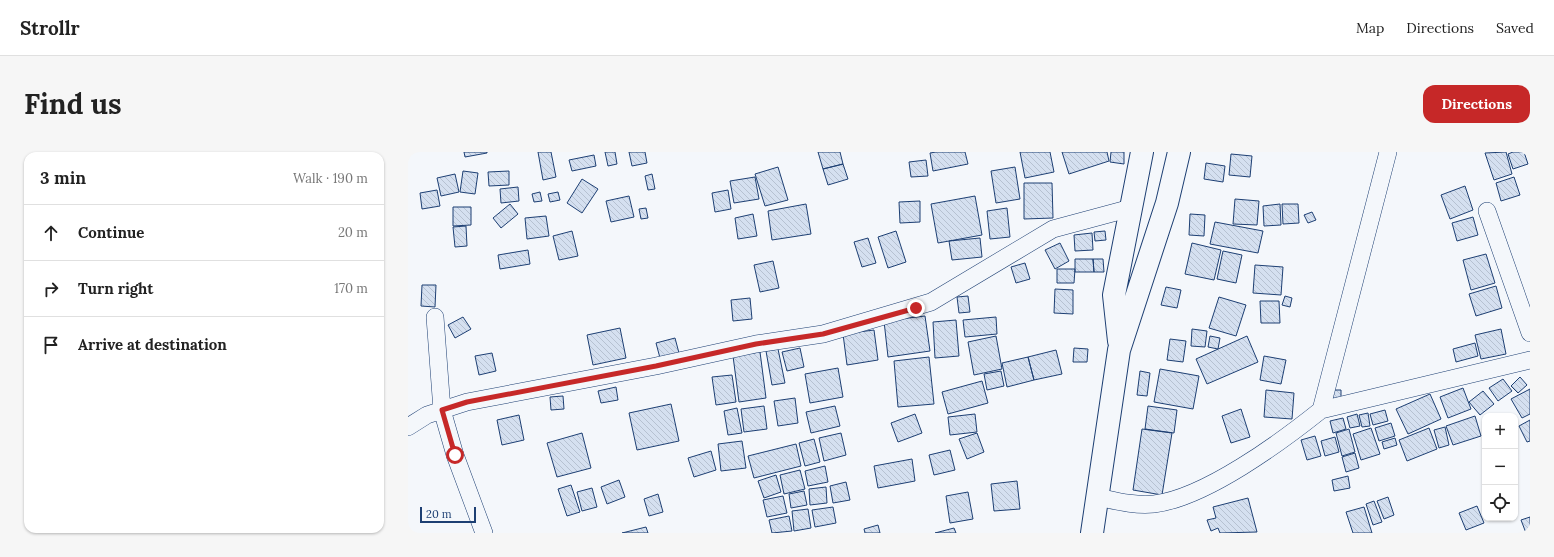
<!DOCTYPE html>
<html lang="en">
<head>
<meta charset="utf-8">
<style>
	:root { --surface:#fff; --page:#f6f6f6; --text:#222; --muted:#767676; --line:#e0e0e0; --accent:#c62828 }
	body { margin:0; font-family:Lora,serif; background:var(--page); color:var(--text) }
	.controls { position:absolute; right:12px; bottom:12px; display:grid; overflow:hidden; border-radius:8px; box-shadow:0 1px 3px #0004 }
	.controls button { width:36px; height:36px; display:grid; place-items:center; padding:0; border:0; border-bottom:1px solid var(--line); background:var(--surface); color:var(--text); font:20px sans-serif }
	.scale { position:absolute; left:12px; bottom:10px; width:56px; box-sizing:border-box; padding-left:4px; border:2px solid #1d3f73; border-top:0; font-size:11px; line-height:14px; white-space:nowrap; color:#1d3f73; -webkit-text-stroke:3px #f4f7fb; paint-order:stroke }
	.stop { position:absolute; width:12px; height:12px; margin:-9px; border:3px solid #c62828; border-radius:50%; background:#fff }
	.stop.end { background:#c62828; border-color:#fff; box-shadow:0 1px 4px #0008 }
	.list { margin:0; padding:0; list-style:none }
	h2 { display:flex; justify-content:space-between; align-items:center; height:52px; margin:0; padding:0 16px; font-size:17px }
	h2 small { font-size:13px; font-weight:400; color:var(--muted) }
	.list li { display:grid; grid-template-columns:26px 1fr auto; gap:12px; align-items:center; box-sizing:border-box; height:56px; padding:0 16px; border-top:1px solid var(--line) }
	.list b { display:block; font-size:15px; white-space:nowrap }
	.list em { font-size:13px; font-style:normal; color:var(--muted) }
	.icon { flex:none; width:22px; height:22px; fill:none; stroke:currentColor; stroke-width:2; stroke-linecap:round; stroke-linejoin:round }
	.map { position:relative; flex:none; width:1122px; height:381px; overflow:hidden; border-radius:12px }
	header { display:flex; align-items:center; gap:24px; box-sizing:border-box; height:56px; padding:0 20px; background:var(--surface); border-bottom:1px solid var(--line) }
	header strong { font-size:19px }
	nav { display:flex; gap:22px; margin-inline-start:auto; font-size:14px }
	.intro { display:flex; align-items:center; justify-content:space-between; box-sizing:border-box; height:96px; padding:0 24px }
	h1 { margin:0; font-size:28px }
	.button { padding:10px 18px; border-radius:12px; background:var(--accent); color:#fff; font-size:14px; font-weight:700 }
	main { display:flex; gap:24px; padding:0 24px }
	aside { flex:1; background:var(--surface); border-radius:12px; box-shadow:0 1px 3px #0004 }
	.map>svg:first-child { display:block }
	.building { fill:url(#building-back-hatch); stroke:#1d3f73 }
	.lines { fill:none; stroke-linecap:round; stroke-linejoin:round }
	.street-casing { stroke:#1d3f73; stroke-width:18 }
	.highway-casing { stroke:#1d3f73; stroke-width:24 }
	.street { stroke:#f4f7fb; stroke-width:17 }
	.highway { stroke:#f4f7fb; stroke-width:22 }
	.route { stroke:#c62828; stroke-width:5 }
</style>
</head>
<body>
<header>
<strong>Strollr</strong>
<nav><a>Map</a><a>Directions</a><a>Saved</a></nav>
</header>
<div class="intro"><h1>Find us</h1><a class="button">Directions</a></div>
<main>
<aside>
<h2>3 min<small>Walk · 190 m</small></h2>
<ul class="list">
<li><svg class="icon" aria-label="ahead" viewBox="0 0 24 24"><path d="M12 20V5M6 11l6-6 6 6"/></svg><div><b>Continue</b></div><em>20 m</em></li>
<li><svg class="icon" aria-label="right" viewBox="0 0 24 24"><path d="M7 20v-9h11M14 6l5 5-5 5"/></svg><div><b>Turn right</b></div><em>170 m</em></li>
<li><svg class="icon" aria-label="arrive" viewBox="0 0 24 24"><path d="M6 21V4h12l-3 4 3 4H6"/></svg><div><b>Arrive at destination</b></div></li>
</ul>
</aside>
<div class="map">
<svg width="1122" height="381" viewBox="0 0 1122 381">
	<defs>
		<pattern id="building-back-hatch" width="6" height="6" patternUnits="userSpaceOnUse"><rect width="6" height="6" fill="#d5e0f0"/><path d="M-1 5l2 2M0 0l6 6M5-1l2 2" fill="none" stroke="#b6c1d1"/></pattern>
	</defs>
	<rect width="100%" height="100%" fill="#f4f7fb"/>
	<path class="building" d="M56,0H79V1L57,5Z
		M130,0H143L148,25L135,28Z
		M197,0H207L209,12L200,14Z
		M221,0H237L239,11L224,14Z
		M410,0H432L435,12L415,17Z
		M528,0H557L560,12L525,19L522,1Z
		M612,0H642L646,20L617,26Z
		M654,0H699L701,9L661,22Z
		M703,0H716V12L702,10Z
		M1098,0L1104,22L1086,28L1077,1Z
		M1105,0H1116L1120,12L1105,17L1100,2Z
		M823,2L844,4L842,25L821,23Z
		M186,3L188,14L164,19L161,8Z
		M518,8L520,24L503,25L501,10Z
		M798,11L817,14L815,30L796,27Z
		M435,12L440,27L420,33L415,17Z
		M370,15L380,48L357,54L347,22Z
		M607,15L612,47L588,51L583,19Z
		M55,19L70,21L67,42L52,40Z
		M101,19V33L81,34L80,20Z
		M47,22L51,40L33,44L29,26Z
		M244,22L247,37L240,38L237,24Z
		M347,25L351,47L326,51L322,29Z
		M1106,25L1112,43L1093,49L1088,31Z
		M174,27L190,37L174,61L159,51Z
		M616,31H644L645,66L616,67Z
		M1057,34L1065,58L1042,67L1033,43Z
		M110,35L111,49L93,51L92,37Z
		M29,38L32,54L14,57L12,41Z
		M320,38L323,57L307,60L304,41Z
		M132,40L134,49L126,50L124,42Z
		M150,40L152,48L142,50L140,42Z
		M221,44L226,65L203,70L198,49Z
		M567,44L574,83L530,91L523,52Z
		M827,47L851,49L849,73L825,72Z
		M512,49V70L492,71L491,50Z
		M102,52L110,62L93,76L85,66Z
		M398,52L403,82L364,88L360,59Z
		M872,52L873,73L856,74L855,54Z
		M874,52H890L891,71L875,72Z
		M45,55H63V73L45,74Z
		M238,56L240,66L233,67L231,57Z
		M599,56L602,85L582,87L579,59Z
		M904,60L908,68L900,71L896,63Z
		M345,62L349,84L330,87L327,66Z
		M782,62L797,63L796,84L781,83Z
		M138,64L141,84L119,87L117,66Z
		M1065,65L1070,83L1049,89L1044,71Z
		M807,70L855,79L850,101L802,92Z
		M58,74L59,94L47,95L45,75Z
		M164,79L170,104L151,108L145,84Z
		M488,79L498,110L480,116L470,85Z
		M697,79L698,88L687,89L686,80Z
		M684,81L685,98L667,99L666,83Z
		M460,86L468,111L454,115L446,90Z
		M572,86L574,105L544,108L541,89Z
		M652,91L661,109L647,117L637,98Z
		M784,91L813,98L806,128L777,122Z
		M120,98L122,112L92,117L90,103Z
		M815,99L834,103L828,131L809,127Z
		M1078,102L1087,131L1063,138L1055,108Z
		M667,107H685L686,120H667Z
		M685,107H695L696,120H686Z
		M365,109L371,136L352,140L346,113Z
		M617,111L622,127L608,131L603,115Z
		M847,113L875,115L873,143L845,141Z
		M649,117H667L666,131H649Z
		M14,133H28L27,155L13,154Z
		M1088,134L1094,156L1068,164L1061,142Z
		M758,135L773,138L769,156L753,153Z
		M647,137L665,138V162L646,161Z
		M560,144L562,160L551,161L549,145Z
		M877,144L884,146L882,155L874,153Z
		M811,145L838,153L828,184L801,176Z
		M342,146L344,167L325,169L323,148Z
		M852,149H871L872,171H853Z
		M517,164L522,199L480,205L476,169Z
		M55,165L63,177L47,186L40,173Z
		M588,165L589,182L557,185L555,168Z
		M548,168L551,204L527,206L525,170Z
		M212,176L218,206L185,213L179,183Z
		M784,177L799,179L797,195L783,194Z
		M1093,177L1098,202L1073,207L1067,183Z
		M466,178L470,208L439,213L435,182Z
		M588,184L594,217L566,223L560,190Z
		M802,184L812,186L810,197L800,195Z
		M839,184L850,210L799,232L788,207Z
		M267,186L271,201L252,206L248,191Z
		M762,187L778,189L775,210L759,208Z
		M1067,191L1070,204L1048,210L1045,197Z
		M392,196L396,215L379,219L374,200Z
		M666,196L680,197L679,210H665Z
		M370,197L377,231L364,233L358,199Z
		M648,198L654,222L626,228L620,205Z
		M352,200L358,246L331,250L325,204Z
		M84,201L88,219L71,223L67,204Z
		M856,204L878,208L873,232L852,228Z
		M521,205L526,252L490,255L486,209Z
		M620,205L626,228L599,235L594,211Z
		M430,216L435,245L402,251L397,222Z
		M752,217L791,224L785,257L746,250Z
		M593,219L596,234L579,238L576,222Z
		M732,219L742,221L739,244L729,243Z
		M324,223L328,250L308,253L304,225Z
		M1112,225L1119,233L1110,241L1103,234Z
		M1095,227L1104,239L1090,249L1081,236Z
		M574,229L580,251L540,262L534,240Z
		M208,235L210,248L193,251L190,239Z
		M1055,236L1063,257L1040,266L1032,245Z
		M1122,237V262L1114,266L1103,247Z
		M858,238L886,241L884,267L856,265Z
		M920,238H933V251H920Z
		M1075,239L1086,252L1072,263L1061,250Z
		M1022,242L1033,267L1000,282L988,257Z
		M155,244L156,257L143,258L142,245Z
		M387,246L390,271L370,274L366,249Z
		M263,252L271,289L229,298L221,261Z
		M356,254L359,277L336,280L333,257Z
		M427,254L432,274L403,281L398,260Z
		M740,254L769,258L766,281L737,277Z
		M329,256L334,281L320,283L316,259Z
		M833,257L842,285L823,291L814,264Z
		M977,258L980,269L965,273L962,262Z
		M960,261L962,274L954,275L951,263Z
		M507,262L514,281L490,290L483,271Z
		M567,262L569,280L542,283L540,265Z
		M949,262L952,274L942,276L939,265Z
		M111,263L116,288L94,293L89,268Z
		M1067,264L1073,284L1045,293L1038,274Z
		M935,266L938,277L925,281L922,269Z
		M1122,268V289L1119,290L1111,274Z
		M983,271L987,284L971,289L967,276Z
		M1037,275L1041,293L1031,296L1026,278Z
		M963,276L972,302L953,308L945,282Z
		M1021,276L1029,297L999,309L991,288Z
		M734,277L764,281L754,343L725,338Z
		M941,277L947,300L934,304L928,281Z
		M174,281L183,316L149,325L139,291Z
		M433,281L438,303L416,309L411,286Z
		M569,281L576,300L559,307L551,287Z
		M907,284L913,304L899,308L893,288Z
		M927,285L931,300L917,304L913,289Z
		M987,286L989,293L976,297L974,290Z
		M406,287L412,310L397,314L391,291Z
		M334,289L338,316L313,319L310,292Z
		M388,292L393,314L346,326L340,304Z
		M542,298L547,318L526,323L521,303Z
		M303,299L308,318L286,325L280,306Z
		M947,301L951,316L938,320L934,305Z
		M504,307L507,329L470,336L466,314Z
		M417,314L420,330L400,334L397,319Z
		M392,318L397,337L376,342L372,323Z
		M368,323L373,340L356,346L350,329Z
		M940,324L942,336L926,339L924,328Z
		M211,328L217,345L199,352L193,335Z
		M609,329L612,357L586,359L583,332Z
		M438,330L442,348L425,351L422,334Z
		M163,333L172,360L159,364L150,337Z
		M418,335L419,351L402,353L401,337Z
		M184,336L189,355L174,359L169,340Z
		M396,339L399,353L383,356L381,342Z
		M560,340L565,367L542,371L538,344Z
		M250,342L255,360L241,364L236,347Z
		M375,344L379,361L359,365L355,348Z
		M980,345L986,363L976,367L969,349Z
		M840,346L849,380L812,381L810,376L803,379L799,368L808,366L805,355Z
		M966,349L974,370L965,373L958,352Z
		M1069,354L1076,371L1058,378L1051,361Z
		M425,355L428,371L407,375L404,358Z
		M956,355L964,381H945L938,360Z
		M400,357L403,376L386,379L384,359Z
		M381,364L384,379L364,381L361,368Z
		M1122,365V381H1118L1113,368Z
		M470,373L472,381H457L456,377Z
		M238,375L240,381H214Z
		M546,376L548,381H527Z"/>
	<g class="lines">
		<g class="street-casing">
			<path id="street" d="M1079,59L1122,181
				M27,165L34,258L47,303L76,381
				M913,258L980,0
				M0,275L19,263L59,250L248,214L348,192L415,182L523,150L645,77L723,56
				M689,345C708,349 727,354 746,352C797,346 873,290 913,258L1122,208"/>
		</g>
		<g class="highway-casing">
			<path id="highway" d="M711,189L706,143L734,0
				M684,381L711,198L759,51L771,0"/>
		</g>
		<use href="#street" class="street"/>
		<use href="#highway" class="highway"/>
	</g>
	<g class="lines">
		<path class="route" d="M47,303L34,258L59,250L248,214L348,192L415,182L508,156"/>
	</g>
</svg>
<div class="controls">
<button>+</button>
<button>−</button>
<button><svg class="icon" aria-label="locate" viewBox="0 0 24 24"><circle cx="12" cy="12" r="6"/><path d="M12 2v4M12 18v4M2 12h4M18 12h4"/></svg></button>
</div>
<div class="scale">20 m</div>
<div class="stop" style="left:47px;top:303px"></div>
<div class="stop end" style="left:508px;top:156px"></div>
</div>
</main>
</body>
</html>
